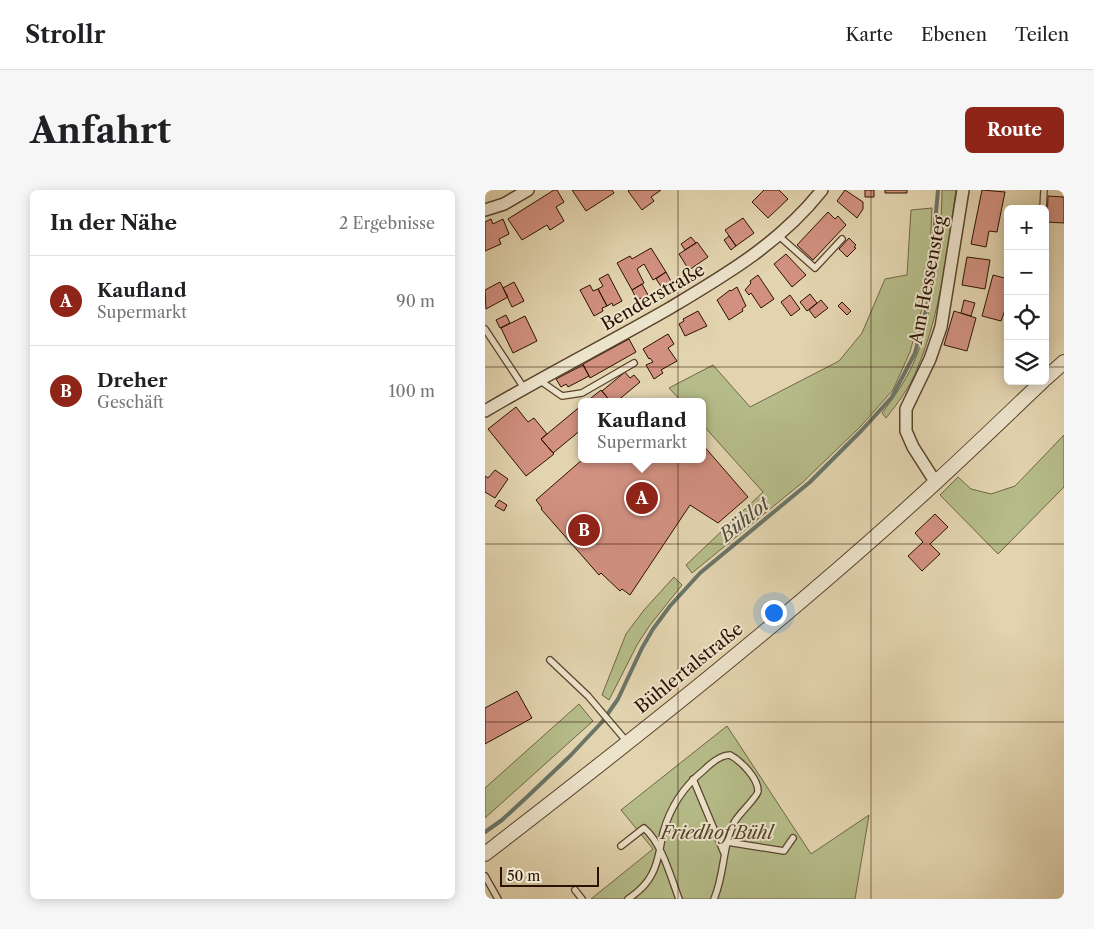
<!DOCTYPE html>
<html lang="de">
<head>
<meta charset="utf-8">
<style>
	:root { --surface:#fff; --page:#f6f6f6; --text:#202124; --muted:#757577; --line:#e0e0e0; --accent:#8f2418 }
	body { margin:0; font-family:"Libre Caslon Text",serif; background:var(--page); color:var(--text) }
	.controls { position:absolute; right:15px; top:15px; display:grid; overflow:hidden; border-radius:8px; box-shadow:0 2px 12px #0003 }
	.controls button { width:45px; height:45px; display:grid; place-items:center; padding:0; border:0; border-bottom:1px solid var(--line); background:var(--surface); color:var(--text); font:25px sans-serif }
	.scale { position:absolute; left:15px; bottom:12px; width:99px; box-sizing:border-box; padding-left:5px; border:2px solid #2c1100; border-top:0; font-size:14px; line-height:18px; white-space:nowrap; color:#2c1100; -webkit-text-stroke:4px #ece3cb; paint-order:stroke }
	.you { position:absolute; left:288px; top:422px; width:18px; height:18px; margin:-12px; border:4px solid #fff; border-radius:50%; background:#1a73e8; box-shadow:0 0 0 8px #1a73e833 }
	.badge { display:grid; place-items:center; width:32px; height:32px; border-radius:50%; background:var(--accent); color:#fff; font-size:16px; font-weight:700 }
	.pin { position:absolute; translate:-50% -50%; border:2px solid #fff; box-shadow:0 1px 5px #0006 }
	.popup { position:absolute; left:93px; top:208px; width:128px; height:65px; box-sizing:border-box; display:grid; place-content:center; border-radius:8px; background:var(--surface); filter:drop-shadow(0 1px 4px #0005); font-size:16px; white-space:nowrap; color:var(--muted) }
	.popup b { font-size:19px; color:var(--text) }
	.popup::after { content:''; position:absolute; left:50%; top:100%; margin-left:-10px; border:10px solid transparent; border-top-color:var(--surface) }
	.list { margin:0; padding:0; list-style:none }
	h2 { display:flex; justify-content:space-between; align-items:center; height:65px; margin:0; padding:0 20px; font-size:21px }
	h2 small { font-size:16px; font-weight:400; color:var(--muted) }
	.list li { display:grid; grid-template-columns:32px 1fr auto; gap:15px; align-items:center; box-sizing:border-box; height:90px; padding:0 20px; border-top:1px solid var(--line) }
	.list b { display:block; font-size:19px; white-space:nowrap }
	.list p { margin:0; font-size:16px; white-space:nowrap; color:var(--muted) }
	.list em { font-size:16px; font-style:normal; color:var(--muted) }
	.icon { flex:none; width:28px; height:28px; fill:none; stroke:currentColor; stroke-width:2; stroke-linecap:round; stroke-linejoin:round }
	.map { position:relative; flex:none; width:579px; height:709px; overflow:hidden; border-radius:8px }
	header { display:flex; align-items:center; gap:30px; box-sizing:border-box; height:70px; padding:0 25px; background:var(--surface); border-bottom:1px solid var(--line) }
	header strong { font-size:24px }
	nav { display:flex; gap:28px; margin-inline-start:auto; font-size:18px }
	.intro { display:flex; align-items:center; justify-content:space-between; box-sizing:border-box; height:120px; padding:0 30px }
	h1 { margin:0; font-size:35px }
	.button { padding:12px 22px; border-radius:8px; background:var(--accent); color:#fff; font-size:18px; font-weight:700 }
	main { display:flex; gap:30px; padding:0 30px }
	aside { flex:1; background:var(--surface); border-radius:8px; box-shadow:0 2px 12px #0003 }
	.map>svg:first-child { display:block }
	.green { fill:#b5bc89; stroke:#706644 }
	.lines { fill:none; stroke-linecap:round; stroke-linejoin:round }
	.stream { stroke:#6b7568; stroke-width:4 }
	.building { fill:#d19080; stroke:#2c1100 }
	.service-casing { stroke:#5a422c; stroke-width:8 }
	.minor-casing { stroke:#5a422c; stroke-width:14 }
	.tertiary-casing { stroke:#5a422c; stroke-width:16 }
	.service { stroke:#ece3cb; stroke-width:5.5 }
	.minor { stroke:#ece3cb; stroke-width:11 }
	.tertiary { stroke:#ece3cb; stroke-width:14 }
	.grid { fill:none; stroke:#2c1100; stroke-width:1; stroke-opacity:0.55 }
	.labels { text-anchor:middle; stroke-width:4; stroke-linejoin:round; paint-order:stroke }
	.street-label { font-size:18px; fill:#2c1100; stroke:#ece3cb }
	.park-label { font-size:18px; font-style:italic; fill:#554429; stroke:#ece3cb }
	.water-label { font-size:19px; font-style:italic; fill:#514b3d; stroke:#ece3cb }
</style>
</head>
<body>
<header>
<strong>Strollr</strong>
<nav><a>Karte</a><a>Ebenen</a><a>Teilen</a></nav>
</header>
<div class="intro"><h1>Anfahrt</h1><a class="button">Route</a></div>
<main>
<aside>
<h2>In der Nähe<small>2 Ergebnisse</small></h2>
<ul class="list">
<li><span class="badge">A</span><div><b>Kaufland</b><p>Supermarkt</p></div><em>90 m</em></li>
<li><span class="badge">B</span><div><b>Dreher</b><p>Geschäft</p></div><em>100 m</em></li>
</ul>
</aside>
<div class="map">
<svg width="579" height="709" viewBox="0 0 579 709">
	<rect width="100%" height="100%" fill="#e2d4af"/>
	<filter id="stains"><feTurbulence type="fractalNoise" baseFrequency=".004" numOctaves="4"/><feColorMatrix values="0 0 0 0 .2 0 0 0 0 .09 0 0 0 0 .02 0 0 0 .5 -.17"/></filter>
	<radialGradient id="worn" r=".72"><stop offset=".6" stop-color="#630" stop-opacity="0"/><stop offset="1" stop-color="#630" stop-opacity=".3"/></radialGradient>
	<path class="green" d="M457,0H471C462,60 456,123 432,179C425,197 413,213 401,228L397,223C409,207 420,192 428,174C440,149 444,120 448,92C453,61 457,31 457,0Z
		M447,18L445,62L439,111L425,162L408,200L375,237L318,292L207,383L201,375L278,302L217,234V212H197L184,198L228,175L265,217L354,171L377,143L400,89L422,85L426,20Z
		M579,245V297L513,364L455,305L473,287L486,299L506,304L530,296Z
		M189,387L197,395L165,435L152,455L124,510L117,505L141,444L159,420Z
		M94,514L108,531L0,628V598Z
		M242,536L326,664L384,625L370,709H106L168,659L136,620Z"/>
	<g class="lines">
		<path class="stream" d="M0,642L17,630L43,606L85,566L117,532L133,509L157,458L168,439L185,416L215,383L325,292L377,240L407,207L430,163L443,112L453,0"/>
	</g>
	<path class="building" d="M69,0H72L79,12L71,17L79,31L65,40L62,35L37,50L23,29Z
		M87,0H127L129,3L101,21Z
		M145,0H176L166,7L169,11L157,20L143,1Z
		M279,0H294L303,9L283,28L267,12Z
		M360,0L378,12V19L372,28L352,11Z
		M380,0H389V7H380Z
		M400,0H422V3H400Z
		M497,0L520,2L512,42L504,41L501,57L486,54Z
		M563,6L579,7V33L562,32Z
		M343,22L350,29L353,26L361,35L328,70L312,55Z
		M258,28L269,43L251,56L240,40Z
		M6,29L8,34L18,29L24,44L14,49L16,54L0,61V32Z
		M244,46L251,56L246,60L239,50Z
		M206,47L211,53L200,60L196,54Z
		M364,48L371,55L369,57L371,58L362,67L354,59Z
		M212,52L223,67L204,80L194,64Z
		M166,58L181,82L168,90L159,74L152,79L159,93L147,100L132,73L145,66L147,69Z
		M301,64L321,85L307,97L289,74Z
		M482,67L505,70L500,99L477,95Z
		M181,82L187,93L178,99L171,89Z
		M123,84L137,111L128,116L127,113L122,116L113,99L118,96L114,89Z
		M273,85L289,109L276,118L266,103L264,105L260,100L266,93L265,91Z
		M508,85L523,89V120H520L516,131L497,126Z
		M15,92L23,107L1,119L0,100Z
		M29,92L39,111L27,117L18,98Z
		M157,94L163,105L152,110L147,100Z
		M105,95L108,101L113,99L122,116L117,118L118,121L109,126L95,100Z
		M252,97L261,116L257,119L258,121L244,130L232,110L245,100L246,101Z
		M325,104L332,113L322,121L315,112Z
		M305,105L315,119L306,126L296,112Z
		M336,110L343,118L330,128L324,120Z
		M479,110L490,113L486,126L476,123Z
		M357,112L366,121L362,125L353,116Z
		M213,121L222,136L200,146L194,134L199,131L198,129Z
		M469,121L491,128L482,161L459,155Z
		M21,125L25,133L15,138L11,130Z
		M40,126L52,151L28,163L16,138Z
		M183,144L189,154L183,158L192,171L176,180L178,183L169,189L161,175L168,172L165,168L164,169L158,159Z
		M144,149L151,162L105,188L98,174Z
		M98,175L104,186L83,197L81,194L76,197L71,189Z
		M140,182L145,188L149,185L155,192L131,212H126L117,201Z
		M116,200L126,212H101Z
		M97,215V239L68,263L56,249Z
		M31,217L43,232L49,228L62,244L56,249L69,264L41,286L3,239Z
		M217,254L263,307L233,333L205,315L145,405L137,399L135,401L116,383L114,385L56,319L57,318L51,310L98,269H217Z
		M10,280L23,289L10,308L0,302V286L3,288Z
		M14,310L22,315L19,321L10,316Z
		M450,324L463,337L445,354L455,364L437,381L423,366L438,352L430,343Z
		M32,501L47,528L0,554V518Z"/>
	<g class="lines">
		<g class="service-casing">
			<path id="service" d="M558,19L559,0
				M294,46L330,78L357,49
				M0,139L39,198
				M54,190L77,206L97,203L149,173
				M65,470L103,506L143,553
				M208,589L239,663
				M242,652L299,661L308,648
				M136,656L159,638C177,653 186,688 194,709
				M0,686L13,709
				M90,700L97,709
				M143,709C152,703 162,694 167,684C174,671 175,657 178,643C185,617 198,597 219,580C226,573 235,565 245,565C256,571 273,588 273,601C273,606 255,623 250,631C237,655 240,684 229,709"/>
		</g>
		<g class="minor-casing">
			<path id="minor" d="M0,20L19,14L43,0
				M0,221C61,185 124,153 185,118C242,84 295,53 337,0
				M451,293L428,257L421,241V219L445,169L456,137L478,0"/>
		</g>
		<g class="tertiary-casing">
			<path id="tertiary" d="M560,189L579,172
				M0,664C154,545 308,424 451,292C487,259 522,225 558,191"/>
		</g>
		<use href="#service" class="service"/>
		<use href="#minor" class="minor"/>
		<use href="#tertiary" class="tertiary"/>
	</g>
	<path class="grid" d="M193,0V709M386,0V709M0,177H523M560,177H579M0,354H579M0,532H579"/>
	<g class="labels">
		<g class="street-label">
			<text transform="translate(443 90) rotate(-79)" y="6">Am Hessensteg</text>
			<text transform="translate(168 107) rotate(-30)" y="6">Benderstraße</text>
			<text transform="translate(204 478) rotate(-39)" y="6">Bühlertalstraße</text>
		</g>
		<g class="park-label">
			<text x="232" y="649">Friedhof Bühl</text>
		</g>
		<g class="water-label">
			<text transform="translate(259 329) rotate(-39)" y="7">Bühlot</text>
		</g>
	</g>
	<rect width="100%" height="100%" filter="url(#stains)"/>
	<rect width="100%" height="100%" fill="url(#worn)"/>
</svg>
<div class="controls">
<button>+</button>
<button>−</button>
<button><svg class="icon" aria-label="locate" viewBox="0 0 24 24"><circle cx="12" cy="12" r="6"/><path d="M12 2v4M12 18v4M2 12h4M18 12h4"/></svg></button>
<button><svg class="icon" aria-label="layers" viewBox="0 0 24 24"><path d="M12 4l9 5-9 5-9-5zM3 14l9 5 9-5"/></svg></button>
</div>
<div class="scale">50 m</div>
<div class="you"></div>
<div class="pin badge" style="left:157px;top:308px">A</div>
<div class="popup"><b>Kaufland</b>Supermarkt</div>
<div class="pin badge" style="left:99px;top:340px">B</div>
</div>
</main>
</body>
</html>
